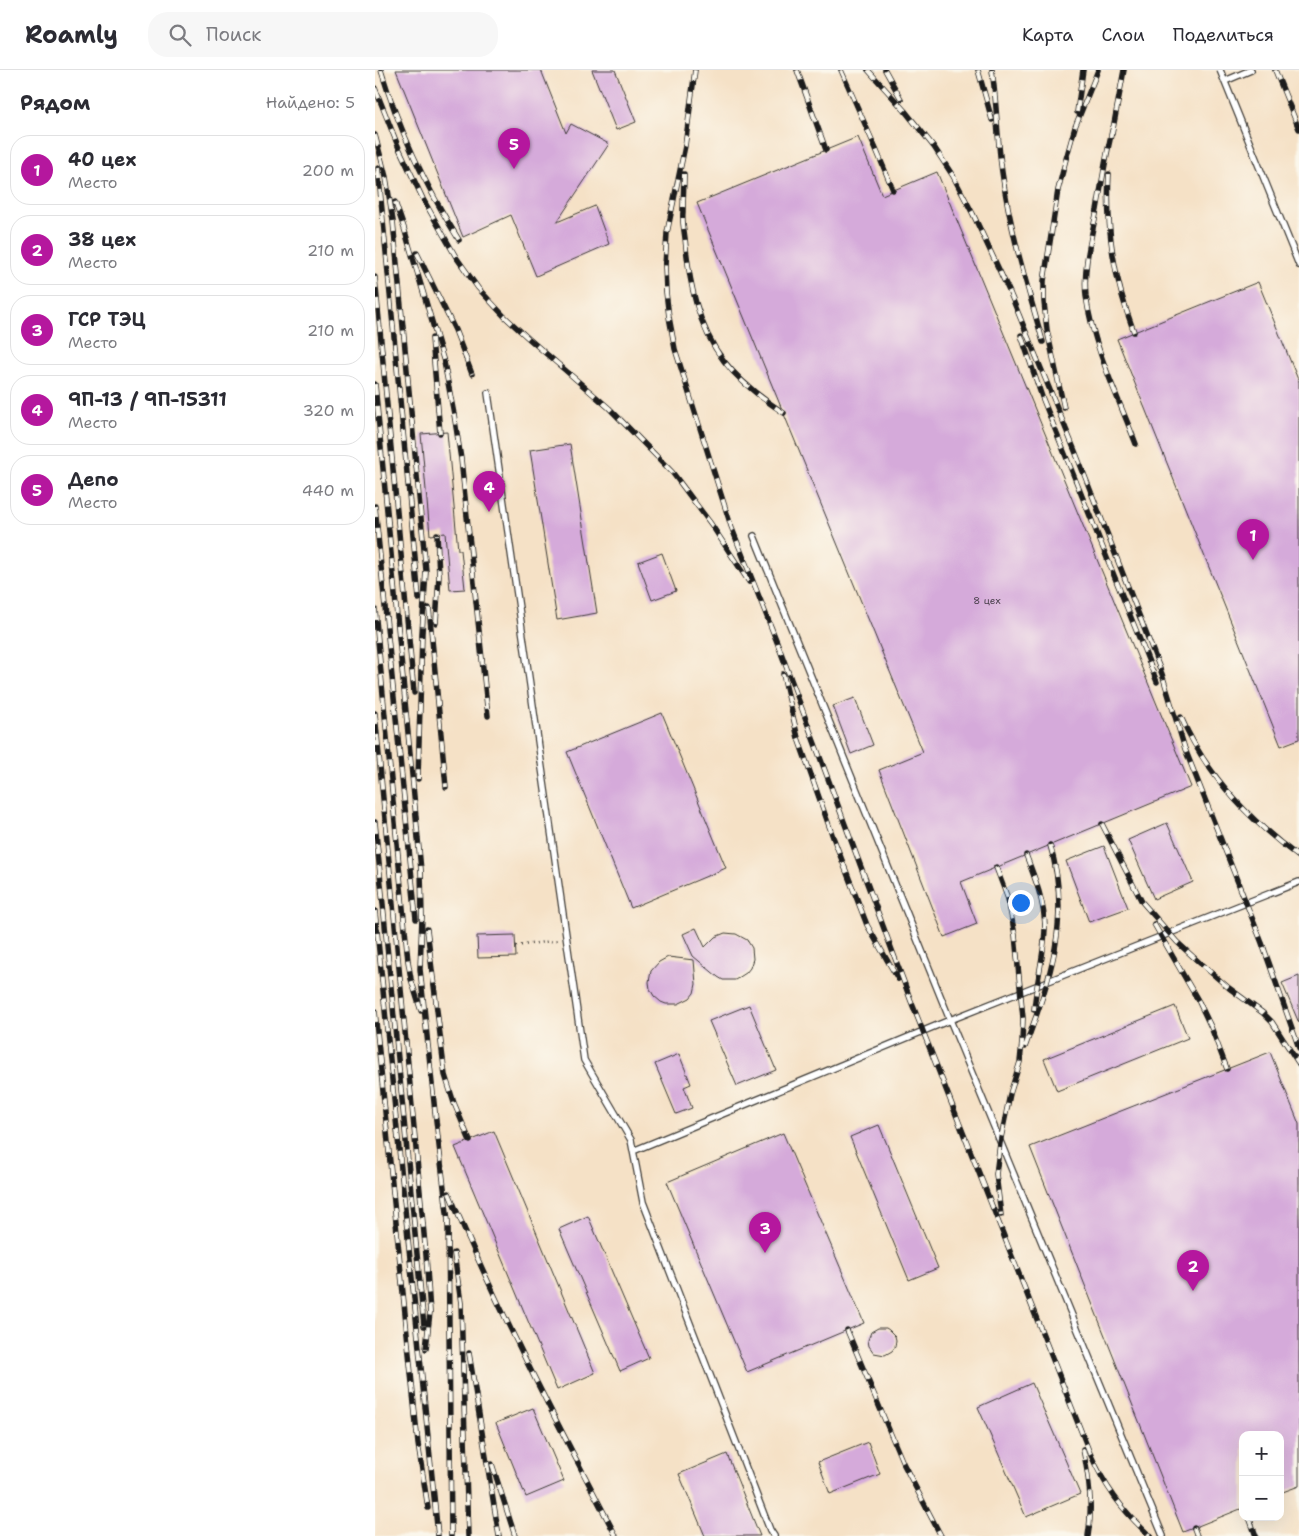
<!DOCTYPE html>
<html lang="ru">
<head>
<meta charset="utf-8">
<style>
	:root { --surface:#fff; --page:#f7f7f7; --text:#2b2b33; --muted:#7c7c81; --line:#e1e1e2; --accent:#b5179e }
	body { margin:0; font-family:"Shantell Sans",sans-serif; background:var(--page); color:var(--text) }
	.controls { position:absolute; right:15px; bottom:15px; display:grid; overflow:hidden; border-radius:10px; box-shadow:0 5px 20px #0002 }
	.controls button { width:45px; height:45px; display:grid; place-items:center; padding:0; border:0; border-bottom:1px solid var(--line); background:var(--surface); color:var(--text); font:25px sans-serif }
	.you { position:absolute; left:645px; top:832px; width:18px; height:18px; margin:-12px; border:4px solid #fff; border-radius:50%; background:#1a73e8; box-shadow:0 0 0 8px #1a73e833 }
	.badge { display:grid; place-items:center; width:32px; height:32px; border-radius:50%; background:var(--accent); color:#fff; font-size:16px; font-weight:700 }
	.pin { position:absolute; translate:-50% -41px; filter:drop-shadow(0 1px 2px #0008) }
	.pin::after { content:''; position:absolute; top:26px; width:18px; height:15px; background:inherit; clip-path:polygon(0 0,100% 0,50% 100%) }
	.list { margin:0; padding:0; list-style:none }
	h2 { display:flex; justify-content:space-between; align-items:center; height:65px; margin:0; padding:0 20px; font-size:21px }
	h2 small { font-size:16px; font-weight:400; color:var(--muted) }
	.list li { display:grid; grid-template-columns:32px 1fr auto; gap:15px; align-items:center; box-sizing:border-box; height:70px; margin:0 10px 10px; padding:0 10px; border:1px solid var(--line); border-radius:20px }
	.list b { display:block; font-size:19px; white-space:nowrap }
	.list p { margin:0; font-size:16px; white-space:nowrap; color:var(--muted) }
	.list em { font-size:16px; font-style:normal; color:var(--muted) }
	.icon { flex:none; width:28px; height:28px; fill:none; stroke:currentColor; stroke-width:2; stroke-linecap:round; stroke-linejoin:round }
	.map { position:relative; flex:none; width:924px; height:1466px; overflow:hidden }
	header { display:flex; align-items:center; gap:30px; box-sizing:border-box; height:70px; padding:0 25px; background:var(--surface); border-bottom:1px solid var(--line) }
	header strong { font-size:24px }
	nav { display:flex; gap:28px; margin-inline-start:auto; font-size:18px }
	.search { width:350px; height:45px; background:var(--page); display:flex; align-items:center; gap:12px; box-sizing:border-box; padding:0 18px; border-radius:20px; color:var(--muted); font-size:19px }
	main { display:flex }
	aside { flex:1; background:var(--surface) }
	.map>svg:first-child { display:block }
	.building { fill:#d5aada }
	.lines { fill:none; stroke-linecap:round; stroke-linejoin:round }
	.service-casing { stroke:#3d3a36; stroke-width:8 }
	.path { stroke:#3d3a36; stroke-width:2.5; stroke-dasharray:1 4; stroke-linecap:butt }
	.service { stroke:#fff; stroke-width:5.5 }
	.rail-casing { stroke:#1c1c1c; stroke-width:5.5 }
	.rail { stroke:#fbf7ec; stroke-width:4; stroke-dasharray:11; stroke-linecap:butt }
	.labels { text-anchor:middle; stroke-width:5; stroke-linejoin:round; paint-order:stroke }
	.number-label { font-size:10px; fill:#4a404c }
</style>
</head>
<body>
<header>
<strong>Roamly</strong>
<div class="search"><svg class="icon" aria-label="search" viewBox="0 0 24 24"><circle cx="10" cy="10" r="6"/><path d="M15 15l6 6"/></svg>Поиск</div>
<nav><a>Карта</a><a>Слои</a><a>Поделиться</a></nav>
</header>
<main>
<aside>
<h2>Рядом<small>Найдено: 5</small></h2>
<ul class="list">
<li><span class="badge">1</span><div><b>40 цех</b><p>Место</p></div><em>200 m</em></li>
<li><span class="badge">2</span><div><b>38 цех</b><p>Место</p></div><em>210 m</em></li>
<li><span class="badge">3</span><div><b>ГСР ТЭЦ</b><p>Место</p></div><em>210 m</em></li>
<li><span class="badge">4</span><div><b>9П-13 / 9П-15311</b><p>Место</p></div><em>320 m</em></li>
<li><span class="badge">5</span><div><b>Депо</b><p>Место</p></div><em>440 m</em></li>
</ul>
</aside>
<div class="map">
<svg width="924" height="1466" viewBox="0 0 924 1466">
	<rect width="100%" height="100%" fill="#fbf7ec"/>
	<filter id="ink" filterUnits="userSpaceOnUse"><feTurbulence type="fractalNoise" baseFrequency=".02" numOctaves="2"/><feDisplacementMap in="SourceGraphic" scale="10" xChannelSelector="R" yChannelSelector="G"/><feConvolveMatrix kernelMatrix="1 2 1 2 8 2 1 2 1" color-interpolation-filters="sRGB"/></filter>
	<filter id="wash" filterUnits="userSpaceOnUse"><feTurbulence type="fractalNoise" baseFrequency=".0096" numOctaves="4" result="noise"/><feDisplacementMap in="SourceGraphic" scale="20" xChannelSelector="R" yChannelSelector="G"/><feGaussianBlur stdDeviation="1.12" result="paint"/><feColorMatrix in="noise" values="0 0 0 0 0 0 0 0 0 0 0 0 0 0 0 0 0 1.4 0 .05"/><feComposite in="paint" operator="in"/></filter>
	<g filter="url(#wash)">
		<rect width="100%" height="100%" fill="#f5e1c6"/>
		<g id="blocks">
			<path class="building" d="M21,0H166L191,63L196,54L234,74L182,152L220,136L234,174L161,206L136,145L88,167Z
				M217,0H240L261,52L241,60Z
				M483,67L507,125L562,102L816,717L586,812L602,854L569,867L504,700L548,682L322,133Z
				M883,212L924,312V669L906,676L742,269Z
				M72,362L83,480H86L90,519L75,520L70,463L55,465L46,364Z
				M195,374L222,543L182,550L155,380Z
				M287,483L301,521L277,530L263,492Z
				M480,628L498,675L476,684L458,636Z
				M287,643L351,798L256,838L192,682Z
				M792,753L818,812L779,829L753,770Z
				M729,776L753,838L714,852L691,791Z
				M321,858L330,877L340,867L350,863L361,864L372,870L377,878L378,889L375,898L371,903L360,910H348L343,907L318,886L308,864Z
				M140,865L141,887L103,888L102,866Z
				M293,887L319,890L321,914L319,923L315,928L303,934H291L286,932L279,926L275,919L274,912L276,901L284,892Z
				M924,906V953L907,913Z
				M374,935L401,1000L362,1016L334,951Z
				M800,936L813,968L682,1021L669,989Z
				M895,982L924,1054V1416L905,1423V1365H868V1438L808,1462L655,1077Z
				M304,984L316,1014L309,1017L317,1038L301,1044L280,994Z
				M504,1055L563,1198L534,1210L475,1067Z
				M119,1061L220,1303L182,1320L80,1077Z
				M408,1063L489,1253L372,1302L292,1112Z
				M213,1146L274,1288L245,1301L184,1159Z
				M503,1258H511L514,1260L520,1266L521,1270L520,1277L517,1281L510,1285L499,1283L494,1276L493,1270L496,1262Z
				M657,1313L705,1424L651,1447L603,1337Z
				M158,1338L189,1411L151,1427L121,1353Z
				M493,1372L505,1404L455,1424L443,1392Z
				M352,1384L385,1466H330L304,1404Z"/>
		</g>
	</g>
	<g filter="url(#ink)">
		<use href="#blocks" fill-opacity="0" stroke="#3d3a36" stroke-width="1"/>
		<g class="lines">
			<g class="service-casing">
				<path id="service" d="M845,0L924,195
					M850,11L876,0
					M113,323L209,990L256,1070L268,1132L395,1460L399,1466
					M379,466L575,950L788,1466
					M258,1081L575,950L924,812"/>
			</g>
			<path class="path" d="M141,876L184,870"/>
			<use href="#service" class="service"/>
			<g class="rail-casing">
				<path id="rail" d="M6,0C24,60 51,117 84,170
					M320,0L310,76L292,163L290,196L291,222L294,247L300,279L356,456L402,572L536,931L714,1381C730,1417 746,1439 775,1466
					M422,0L451,80
					M466,0L501,79L518,120
					M493,0L530,41L559,77L578,106L598,144L635,223L700,381L787,604L810,679L887,873L924,978
					M510,0L526,29
					M603,0L617,50
					M617,0C622,34 622,68 627,102C635,160 652,216 668,272
					M900,0L924,59
					M0,18L23,76L48,129L81,187L103,218L129,246L153,268L234,338L297,402L336,454L374,512
					M702,42L708,0
					M738,57C731,84 727,112 722,140C716,168 708,197 711,226C718,277 743,327 761,374
					M737,64L749,0
					M0,65L11,107L18,151L51,501L47,563L43,709
					M3,98L44,529
					M309,104C309,116 308,129 308,142C307,151 309,160 310,168C314,211 322,256 349,291C365,312 386,328 409,343
					M734,104C731,160 739,209 759,262
					M20,132L29,158L69,292L79,344L86,389L113,646
					M42,183L80,260L97,304
					M0,207L39,623
					M646,265L667,327L782,612
					M57,268L65,363
					M0,314L46,800L47,847L45,899L60,1042L73,1151L76,1466
					M689,338L672,260L669,232V211L683,120L691,89L700,57L723,0
					M0,436L41,849
					M54,538L71,717
					M0,539L33,891L36,909L46,941
					M61,553L64,506L62,464
					M408,604L423,668L458,767L492,855L523,909
					M0,643L51,1185L55,1242L51,1279
					M806,647C831,705 874,750 924,787
					M0,752L49,1256
					M727,754L767,832L802,872L826,894L854,918L888,943L897,952L924,994
					M651,785C660,808 670,834 670,859C669,887 661,913 659,940
					M621,797L633,829L640,865L648,948L647,972L645,992L635,1024L625,1073L621,1104L626,1145
					M0,841L63,1466
					M779,854L824,932L836,957L852,999
					M52,859L70,1005L79,1033L95,1071
					M0,941L43,1374L53,1438
					M650,977C675,909 697,848 675,775
					M74,1123C123,1240 182,1353 241,1466
					M79,1183L86,1233L93,1466
					M472,1260L528,1393L566,1466
					M94,1283L124,1466
					M708,1379C714,1408 718,1436 713,1466
					M117,1394L140,1466
					M874,1447L881,1466
					M819,1458L822,1466"/>
			</g>
			<use href="#rail" class="rail"/>
		</g>
	</g>
	<g class="labels">
		<g class="number-label">
			<text x="612" y="534">8 цех</text>
		</g>
	</g>
</svg>
<div class="controls">
<button>+</button>
<button>−</button>
</div>
<div class="you"></div>
<div class="pin badge" style="left:878px;top:490px">1</div>
<div class="pin badge" style="left:818px;top:1221px">2</div>
<div class="pin badge" style="left:390px;top:1183px">3</div>
<div class="pin badge" style="left:114px;top:442px">4</div>
<div class="pin badge" style="left:139px;top:99px">5</div>
</div>
</main>
</body>
</html>
